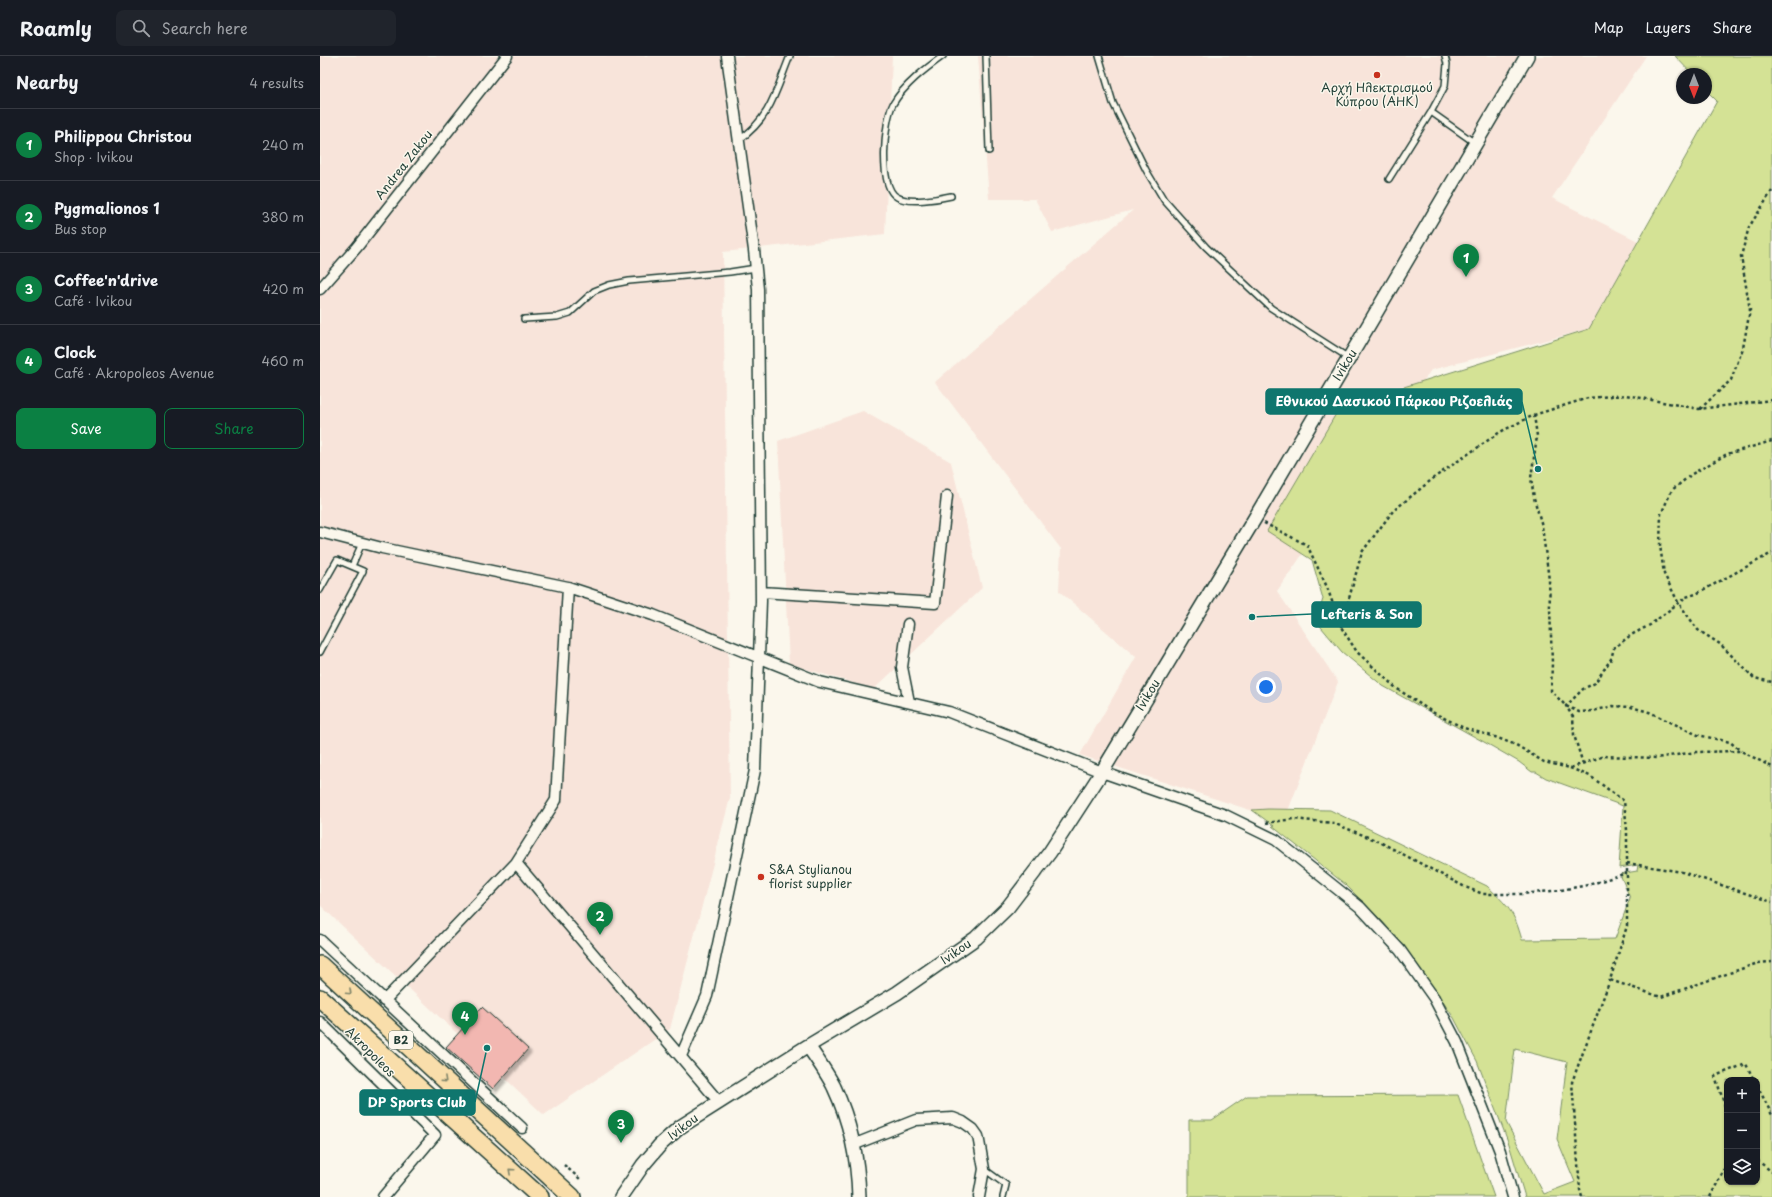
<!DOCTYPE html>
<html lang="en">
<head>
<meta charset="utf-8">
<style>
	:root { --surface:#171b24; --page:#20242c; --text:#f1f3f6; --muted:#9ea1a6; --line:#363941; --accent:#0b8043 }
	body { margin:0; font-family:"Playpen Sans",sans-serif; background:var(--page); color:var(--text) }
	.controls { position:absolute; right:12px; bottom:12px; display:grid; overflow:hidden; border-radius:8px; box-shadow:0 1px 3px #0004 }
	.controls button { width:36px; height:36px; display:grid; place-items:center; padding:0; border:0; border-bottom:1px solid var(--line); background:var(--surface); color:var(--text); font:20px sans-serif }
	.compass { position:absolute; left:1356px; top:12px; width:36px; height:36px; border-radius:50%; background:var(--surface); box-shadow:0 1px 3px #0004; rotate:180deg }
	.you { position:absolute; left:946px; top:631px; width:14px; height:14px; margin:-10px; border:3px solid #fff; border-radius:50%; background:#1a73e8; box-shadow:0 0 0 6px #1a73e833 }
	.badge { display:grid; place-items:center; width:26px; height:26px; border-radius:50%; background:var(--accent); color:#fff; font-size:13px; font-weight:700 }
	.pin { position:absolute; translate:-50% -33px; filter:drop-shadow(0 1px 2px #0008) }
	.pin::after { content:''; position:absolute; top:21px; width:14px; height:12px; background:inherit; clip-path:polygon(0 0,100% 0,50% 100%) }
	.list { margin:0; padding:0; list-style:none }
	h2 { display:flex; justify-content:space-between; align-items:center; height:52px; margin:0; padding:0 16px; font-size:17px }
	h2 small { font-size:13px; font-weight:400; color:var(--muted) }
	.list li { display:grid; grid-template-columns:26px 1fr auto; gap:12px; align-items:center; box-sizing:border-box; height:72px; padding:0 16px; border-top:1px solid var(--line) }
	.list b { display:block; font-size:15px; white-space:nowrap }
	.list p { margin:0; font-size:13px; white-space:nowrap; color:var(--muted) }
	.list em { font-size:13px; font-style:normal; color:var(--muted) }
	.actions { display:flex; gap:8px; padding:12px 16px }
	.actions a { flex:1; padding:9px 0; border:1px solid var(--accent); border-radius:8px; text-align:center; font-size:14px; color:var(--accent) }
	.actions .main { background:var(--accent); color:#fff }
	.icon { flex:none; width:22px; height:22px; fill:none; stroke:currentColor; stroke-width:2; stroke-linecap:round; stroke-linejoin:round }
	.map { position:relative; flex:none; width:1452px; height:1141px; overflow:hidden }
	header { display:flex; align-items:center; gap:24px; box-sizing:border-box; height:56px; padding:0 20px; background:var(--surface); border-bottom:1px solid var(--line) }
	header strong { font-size:19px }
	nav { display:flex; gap:22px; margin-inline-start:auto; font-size:14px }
	.search { width:280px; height:36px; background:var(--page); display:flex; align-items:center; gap:10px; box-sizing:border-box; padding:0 14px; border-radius:8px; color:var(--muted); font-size:15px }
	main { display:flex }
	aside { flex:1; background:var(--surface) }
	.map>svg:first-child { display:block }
	.built { fill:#f8e4da }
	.green { fill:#d4e295; stroke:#7a9064; fill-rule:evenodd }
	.building { fill:#f2b7b1; stroke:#1f3d34; filter:url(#shadow) }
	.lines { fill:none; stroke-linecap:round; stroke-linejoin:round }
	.service-casing { stroke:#1f3d34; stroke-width:8 }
	.minor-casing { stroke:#1f3d34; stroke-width:13 }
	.tertiary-casing { stroke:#1f3d34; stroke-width:16 }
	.trunk-casing { stroke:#1f3d34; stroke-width:20 }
	.path { stroke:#1f3d34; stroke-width:2.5; stroke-dasharray:3 3; stroke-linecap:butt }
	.service { stroke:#fbf7ec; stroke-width:5 }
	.minor { stroke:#fbf7ec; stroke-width:10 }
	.tertiary { stroke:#fbf7ec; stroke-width:13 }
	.trunk { stroke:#f9deab; stroke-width:17 }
	.oneway { stroke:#81856a }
	.poi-dot { fill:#c8321e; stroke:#fbf7ec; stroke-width:1.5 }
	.labels { text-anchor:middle; stroke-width:3; stroke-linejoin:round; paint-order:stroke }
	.shield { fill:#fbf7ec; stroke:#61756b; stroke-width:1 }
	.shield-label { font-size:11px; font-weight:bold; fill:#1f3d34 }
	.poi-label { font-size:12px; fill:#1f3d34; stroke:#fbf7ec }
	.street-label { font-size:12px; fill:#1f3d34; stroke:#fbf7ec }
	.leader { fill:none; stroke:#0f766e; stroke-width:1.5 }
	.callout-dot { fill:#0f766e; stroke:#fbf7ec; stroke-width:1.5 }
	.callout { fill:#0f766e; stroke:#0f766e; stroke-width:1.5 }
	.callout-label { font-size:13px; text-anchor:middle; font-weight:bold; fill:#fff }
</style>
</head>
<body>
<header>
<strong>Roamly</strong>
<div class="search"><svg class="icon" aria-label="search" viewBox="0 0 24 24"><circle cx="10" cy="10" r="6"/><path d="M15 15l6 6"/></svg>Search here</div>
<nav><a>Map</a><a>Layers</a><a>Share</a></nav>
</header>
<main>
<aside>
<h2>Nearby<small>4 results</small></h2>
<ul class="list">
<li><span class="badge">1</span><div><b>Philippou Christou</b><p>Shop · Ivikou</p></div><em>240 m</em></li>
<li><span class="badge">2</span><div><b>Pygmalionos 1</b><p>Bus stop</p></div><em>380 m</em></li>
<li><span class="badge">3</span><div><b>Coffee'n'drive</b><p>Café · Ivikou</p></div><em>420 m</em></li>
<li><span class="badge">4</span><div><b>Clock</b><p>Café · Akropoleos Avenue</p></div><em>460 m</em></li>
</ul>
<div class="actions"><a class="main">Save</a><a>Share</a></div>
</aside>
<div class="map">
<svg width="1452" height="1141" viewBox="0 0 1452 1141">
	<defs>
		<filter id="shadow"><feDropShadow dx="3.5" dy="3.5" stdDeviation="1" flood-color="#0004"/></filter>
	</defs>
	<rect width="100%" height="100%" fill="#fbf7ec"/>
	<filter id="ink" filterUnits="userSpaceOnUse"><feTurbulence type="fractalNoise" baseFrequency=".025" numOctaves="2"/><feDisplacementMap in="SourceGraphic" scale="8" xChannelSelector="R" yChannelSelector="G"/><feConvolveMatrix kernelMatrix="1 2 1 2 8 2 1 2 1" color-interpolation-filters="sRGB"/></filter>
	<g filter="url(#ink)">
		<path class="built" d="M0,0H572L565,178L403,196L410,742L350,973L224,1059L0,849Z
			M658,0H1326L1232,142L1318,185L1269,273L1111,314L957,535L1018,626L964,765L760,699L816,601L739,535L741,493L615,326L813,154L732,176L715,143H669Z
			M543,355L631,406L662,532L554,633L469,608L458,385Z"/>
		<path class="green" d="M1355,0H1452V1141H1205L1189,1088L1157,1005L1134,962L1099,911L1063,866L1026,829L952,770H954L932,754L948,753L1010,754L1167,830C1188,850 1194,855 1202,884L1295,883L1310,842L1300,818L1317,815L1318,809L1299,812L1303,750L1226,722L1216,716H1212L1199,706L1173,691L1063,630L1022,596L996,565L1003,543L992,504L947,475L1020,351L1269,273L1397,45L1386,34V18H1372ZM1195,993L1247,1006L1237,1083L1255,1126L1224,1138L1186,1066ZM1407,1024H1437V1126H1407Z
			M1138,1039L1174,1141H869V1064H892L927,1040Z"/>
		<path class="building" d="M162,951L208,993L173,1033L126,991Z"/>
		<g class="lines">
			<g class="service-casing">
				<path id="service" d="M623,0C605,13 584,29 573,48C564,65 558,131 577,141C589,148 618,143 631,140
					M666,0L669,95
					M779,0L793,47L826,114L844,144L886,191L951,252L1029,302
					M1111,56L1155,87
					M419,84C451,62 456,34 470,0
					M1069,123L1111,56L1125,30L1127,8L1125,0
					M204,263L237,261L250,257L274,235L289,229L309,225L410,216L436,212
					M32,510L42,487
					M0,534L17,504L43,515L0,596
					M664,1113L686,1129L683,1141"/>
			</g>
			<g class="minor-casing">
				<path id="minor" d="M0,233L37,191L187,0
					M0,476L62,492L248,531L333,559L500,626L629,656L782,716L905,759L956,784L1040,851L1080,894L1114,942L1137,986L1180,1095L1193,1141
					M441,536L615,547L627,440
					M588,568L582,611L589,646
					M196,807L399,1046
					M0,884L202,1072
					M64,945L196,807L236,744L248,531
					M0,966L115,1079L63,1141
					M361,1000L387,940L435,714L441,545L438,233L434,194L407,0
					M533,1089L596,1064L633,1062L643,1066L653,1073L658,1080L664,1113L659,1141"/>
			</g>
			<g class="tertiary-casing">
				<path id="tertiary" d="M488,990C497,1003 507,1017 514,1031C530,1065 538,1104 539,1141
					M301,1141L323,1109L340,1089L360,1071L488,990L577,937L656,882L688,851L730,796L782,716L935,462L1207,0"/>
			</g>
			<g class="trunk-casing">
				<path id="trunk" d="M0,909L252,1141
					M0,942L220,1141"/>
			</g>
			<path class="path" d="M1380,353L1411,324L1423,292L1430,254L1421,200L1429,171L1452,135
				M1214,359L1217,380L1211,422L1214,442L1222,470L1229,524L1232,607L1231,635L1246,650L1259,656L1273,655L1293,650L1311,651L1329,656L1378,679L1410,686L1421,695
				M1452,385L1407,398L1372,418L1352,434L1341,458L1340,489L1344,518L1358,546L1378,574L1400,588L1434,622L1452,626
				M944,467L987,489L1007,531L1021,571L1037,596L1076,632L1112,656L1144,672L1175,681L1196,689L1224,706L1250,712L1284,700L1336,702L1376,696L1421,695L1452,711
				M1021,571L1042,496L1073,455L1115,421L1180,376L1214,359L1268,342L1306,339L1379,353L1452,344
				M1263,708L1254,679L1253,661L1246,650L1263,633L1275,627L1291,603L1294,592L1311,579L1330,569L1366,541L1376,538L1452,497
				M1250,712L1270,720L1304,745L1307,774V870L1290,924L1341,941L1438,907L1452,906
				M946,767L973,763L1013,767L1058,785L1145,831L1163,838H1202L1241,834L1268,829L1307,817
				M1307,807L1362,816L1452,846
				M1437,1029L1452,1059
				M1407,1056L1395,1020L1426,1008L1434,1024
				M1437,1104L1452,1116
				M244,1109L260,1123
				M1262,1141L1260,1134L1252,1026L1290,924
				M1390,1141L1407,1108"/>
			<use href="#service" class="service"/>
			<use href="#minor" class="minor"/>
			<use href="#tertiary" class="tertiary"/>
			<use href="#trunk" class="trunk"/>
		</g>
		<defs><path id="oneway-chevron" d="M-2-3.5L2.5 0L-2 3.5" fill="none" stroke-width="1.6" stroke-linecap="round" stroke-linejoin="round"/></defs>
		<g class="oneway">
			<use href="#oneway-chevron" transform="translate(29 936) rotate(43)"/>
			<use href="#oneway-chevron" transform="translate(124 1024) rotate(43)"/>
			<use href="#oneway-chevron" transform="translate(191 1115) rotate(-138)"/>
		</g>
	</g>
	<g class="poi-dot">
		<circle cx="1057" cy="19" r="4"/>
		<circle cx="441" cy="821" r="4"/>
	</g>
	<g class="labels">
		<rect class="shield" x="69" y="975" width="24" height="18" rx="3"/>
		<g class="shield-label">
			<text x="81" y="988">B2</text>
		</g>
		<g class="poi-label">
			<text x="1057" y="36">Αρχή Ηλεκτρισμού<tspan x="1057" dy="14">Κύπρου (ΑΗΚ)</tspan></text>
			<text x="449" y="818" text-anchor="start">S&amp;A Stylianou<tspan x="449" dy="14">florist supplier</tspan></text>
		</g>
		<g class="street-label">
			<text transform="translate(84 109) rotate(-52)" y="4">Andrea Zakou</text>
			<text transform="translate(1025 309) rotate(-59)" y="4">Ivikou</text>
			<text transform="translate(828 639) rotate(-59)" y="4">Ivikou</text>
			<text transform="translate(636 896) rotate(-35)" y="4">Ivikou</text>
			<text transform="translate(50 996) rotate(45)" y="4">Akropoleos</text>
			<text transform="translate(363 1071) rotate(-37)" y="4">Ivikou</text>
		</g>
	</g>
	<path class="leader" d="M1218 413L1202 346M932 561L992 558M167 992L155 1046"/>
	<g class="callout-dot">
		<circle cx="1218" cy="413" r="4"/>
		<circle cx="932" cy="561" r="4"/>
		<circle cx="167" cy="992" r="4"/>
	</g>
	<g class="callout">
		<rect x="946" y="333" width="256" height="25" rx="4"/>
		<rect x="992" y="546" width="109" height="25" rx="4"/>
		<rect x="40" y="1034" width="115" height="25" rx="4"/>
	</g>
	<g class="callout-label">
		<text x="1074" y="350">Εθνικού Δασικού Πάρκου Ριζοελιάς</text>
		<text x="1047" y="563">Lefteris &amp; Son</text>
		<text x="97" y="1051">DP Sports Club</text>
	</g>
</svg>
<div class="controls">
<button>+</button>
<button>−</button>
<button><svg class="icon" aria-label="layers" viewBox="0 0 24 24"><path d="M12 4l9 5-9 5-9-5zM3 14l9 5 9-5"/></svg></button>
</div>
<svg class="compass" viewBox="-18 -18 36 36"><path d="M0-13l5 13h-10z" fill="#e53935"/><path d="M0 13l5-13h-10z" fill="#9ea1a6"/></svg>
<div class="you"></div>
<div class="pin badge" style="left:1146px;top:221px">1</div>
<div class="pin badge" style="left:280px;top:879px">2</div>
<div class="pin badge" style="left:301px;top:1087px">3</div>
<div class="pin badge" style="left:145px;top:979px">4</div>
</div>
</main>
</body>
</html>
